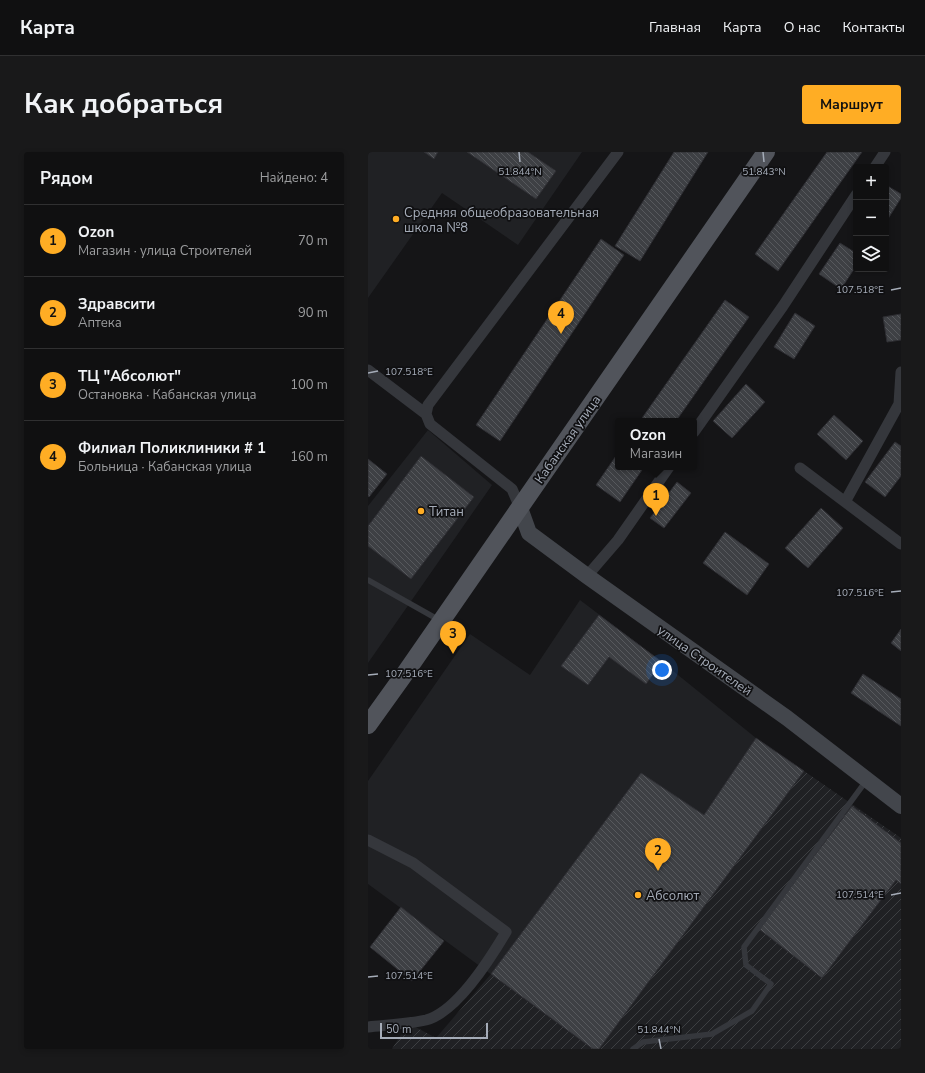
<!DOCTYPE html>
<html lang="ru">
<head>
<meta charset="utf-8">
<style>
	:root { --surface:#101011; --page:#19191a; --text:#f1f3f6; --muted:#9c9d9f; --line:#303031; --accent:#ffad24 }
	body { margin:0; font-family:"Nunito Sans",sans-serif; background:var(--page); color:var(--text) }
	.controls { position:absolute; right:12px; top:12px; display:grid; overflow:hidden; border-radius:4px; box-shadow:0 2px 6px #0003 }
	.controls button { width:36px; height:36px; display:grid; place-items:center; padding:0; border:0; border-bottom:1px solid var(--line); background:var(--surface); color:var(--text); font:20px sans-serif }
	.scale { position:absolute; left:12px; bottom:10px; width:108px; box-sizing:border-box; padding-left:4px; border:2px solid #a5acb8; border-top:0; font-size:11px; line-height:14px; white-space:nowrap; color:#a5acb8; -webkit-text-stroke:3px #101012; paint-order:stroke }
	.you { position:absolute; left:294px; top:518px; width:14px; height:14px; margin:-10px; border:3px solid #fff; border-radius:50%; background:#1a73e8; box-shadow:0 0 0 6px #1a73e833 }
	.badge { display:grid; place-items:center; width:26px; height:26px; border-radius:50%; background:var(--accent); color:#111; font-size:13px; font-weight:700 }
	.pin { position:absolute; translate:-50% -33px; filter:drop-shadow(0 1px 2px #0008) }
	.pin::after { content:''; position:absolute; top:21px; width:14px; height:12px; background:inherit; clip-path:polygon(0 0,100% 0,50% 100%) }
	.popup { position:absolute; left:247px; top:266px; width:82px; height:52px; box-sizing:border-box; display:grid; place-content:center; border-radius:4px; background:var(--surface); filter:drop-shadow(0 1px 3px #0005); font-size:13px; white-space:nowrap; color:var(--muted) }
	.popup b { font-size:15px; color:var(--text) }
	.popup::after { content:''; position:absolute; left:50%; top:100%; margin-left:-8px; border:8px solid transparent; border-top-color:var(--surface) }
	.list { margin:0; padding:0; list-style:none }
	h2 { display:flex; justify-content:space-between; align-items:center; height:52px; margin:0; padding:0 16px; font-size:17px }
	h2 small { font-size:13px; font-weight:400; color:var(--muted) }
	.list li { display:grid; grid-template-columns:26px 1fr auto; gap:12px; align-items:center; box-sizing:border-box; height:72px; padding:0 16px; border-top:1px solid var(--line) }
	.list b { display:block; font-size:15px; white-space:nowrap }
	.list p { margin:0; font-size:13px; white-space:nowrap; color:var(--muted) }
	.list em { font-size:13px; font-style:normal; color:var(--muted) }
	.icon { flex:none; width:22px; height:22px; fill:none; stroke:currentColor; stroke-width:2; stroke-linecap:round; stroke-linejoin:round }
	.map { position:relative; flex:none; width:533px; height:897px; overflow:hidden; border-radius:4px }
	header { display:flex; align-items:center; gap:24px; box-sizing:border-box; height:56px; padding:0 20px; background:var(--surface); border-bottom:1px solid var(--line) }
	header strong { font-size:19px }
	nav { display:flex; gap:22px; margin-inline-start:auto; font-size:14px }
	.intro { display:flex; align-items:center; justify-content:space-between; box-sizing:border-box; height:96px; padding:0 24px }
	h1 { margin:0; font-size:28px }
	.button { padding:10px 18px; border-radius:4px; background:var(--accent); color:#111; font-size:14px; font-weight:700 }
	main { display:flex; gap:24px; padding:0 24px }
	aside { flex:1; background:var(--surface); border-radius:4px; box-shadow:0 2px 6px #0003 }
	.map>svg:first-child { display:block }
	.built { fill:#202124 }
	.industrial { fill:url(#industrial-furrows) }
	.building { fill:url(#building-back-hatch); stroke:#2e2e33 }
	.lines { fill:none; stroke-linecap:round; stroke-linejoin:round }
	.lane { stroke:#35373c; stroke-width:5.5 }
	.street { stroke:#35373c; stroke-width:11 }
	.secondary { stroke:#43464c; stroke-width:16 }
	.primary { stroke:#51545b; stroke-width:18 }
	.ticks { fill:none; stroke:#a5acb8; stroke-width:1.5 }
	.poi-dot { fill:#ffad24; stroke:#101012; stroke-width:1.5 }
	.labels { text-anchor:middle; stroke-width:3.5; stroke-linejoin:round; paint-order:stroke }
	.poi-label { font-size:13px; fill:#a5acb8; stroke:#101012; text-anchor:start }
	.street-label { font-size:13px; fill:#a5acb8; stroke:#101012 }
	.ticks-label { font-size:10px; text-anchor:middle; fill:#a5acb8; stroke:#101012; stroke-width:3.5; stroke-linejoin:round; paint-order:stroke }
</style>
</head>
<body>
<header>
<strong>Карта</strong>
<nav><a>Главная</a><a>Карта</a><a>О нас</a><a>Контакты</a></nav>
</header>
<div class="intro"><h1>Как добраться</h1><a class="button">Маршрут</a></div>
<main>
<aside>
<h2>Рядом<small>Найдено: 4</small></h2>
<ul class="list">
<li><span class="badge">1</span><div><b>Ozon</b><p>Магазин · улица Строителей</p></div><em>70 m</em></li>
<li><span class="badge">2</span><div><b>Здравсити</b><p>Аптека</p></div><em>90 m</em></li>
<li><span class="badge">3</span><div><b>ТЦ &quot;Абсолют&quot;</b><p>Остановка · Кабанская улица</p></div><em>100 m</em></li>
<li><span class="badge">4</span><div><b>Филиал Поликлиники # 1</b><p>Больница · Кабанская улица</p></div><em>160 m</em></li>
</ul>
</aside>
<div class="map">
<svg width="533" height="897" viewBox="0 0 533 897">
	<defs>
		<pattern id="industrial-furrows" width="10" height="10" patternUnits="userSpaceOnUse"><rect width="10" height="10" fill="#202124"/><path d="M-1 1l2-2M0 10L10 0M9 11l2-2" fill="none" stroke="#3d3f42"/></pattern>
		<pattern id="building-back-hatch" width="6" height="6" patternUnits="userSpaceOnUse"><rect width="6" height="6" fill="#3e4044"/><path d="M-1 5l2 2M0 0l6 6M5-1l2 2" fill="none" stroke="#57595d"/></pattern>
	</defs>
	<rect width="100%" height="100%" fill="#151517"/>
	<path class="built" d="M0,0H214L150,93L74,41L0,146Z
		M60,278L124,333L0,511V354Z
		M212,448L294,510L388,586L436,619L231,897H225L0,732V629L102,482L162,523Z"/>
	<path class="industrial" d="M436,619L533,686V897H231Z
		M123,822L225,897H24L40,871L68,886Z"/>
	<path class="building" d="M56,0H70L66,7Z
		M99,0H160L188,19L168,47Z
		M306,0H340L272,109L247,94Z
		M459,0H494L410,119L387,102Z
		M518,33L533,42V46L518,70Z
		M233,87L256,103L132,289L108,273Z
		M472,91L488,101V114L473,137L451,122Z
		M357,148L381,165L308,269H272Z
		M427,161L447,174L426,207L406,195Z
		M533,162V188L519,190L515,165Z
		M378,232L397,250L364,286L345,269Z
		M466,263L495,289L478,308L449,282Z
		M527,290L533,294V324L517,345L497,330Z
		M250,301V315H276L252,350L228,333Z
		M53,304L106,345L43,427L0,394V374Z
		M0,307L19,322L1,345L0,344Z
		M309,330L323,341L296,376L282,366Z
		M453,356L475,376L440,416L417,396Z
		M357,380L401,412L379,443L335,411Z
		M231,463L294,510L278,532L241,505L220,533L193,514Z
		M533,477V499L523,491Z
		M495,522L533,547V574L483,541Z
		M388,586L436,619L231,897H225L123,822L273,621L336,663Z
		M484,654L533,691V732L528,728L454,826L391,777Z
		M33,755L76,789L44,829L2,795Z"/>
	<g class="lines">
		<path class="lane" d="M0,428L71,468
			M265,897L275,890L344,882L384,859L403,832L378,813L376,795L498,629"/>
		<path class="street" d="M507,15L517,0
			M0,218L58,262
			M326,280L415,154L488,43
			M432,316L533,392
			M477,350L531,252L533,220
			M152,356L144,337L62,272L58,262L60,253L250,0
			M219,424L250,388L301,315
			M0,688L45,711L138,780C122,807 89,860 58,868C40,872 19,873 0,875"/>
		<path class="secondary" d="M152,356L161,381L219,424L419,566L533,654"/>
		<path class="primary" d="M0,573L38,520L398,0"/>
	</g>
	<path class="ticks" d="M151,0L152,10M395,0L396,10M523,138L533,136M0,221L10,219M523,440L533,439M0,523L10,522M523,743L533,741M0,825L10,824M291,887L293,897"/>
	<g class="poi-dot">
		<circle cx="28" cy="67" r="4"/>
		<circle cx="53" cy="359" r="4"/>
		<circle cx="270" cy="743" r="4"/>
	</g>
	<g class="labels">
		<g class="poi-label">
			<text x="36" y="65">Средняя общеобразовательная<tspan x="36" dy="15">школа №8</tspan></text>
			<text x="61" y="364">Титан</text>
			<text x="278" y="748">Абсолют</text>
		</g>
		<g class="street-label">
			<text transform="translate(199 287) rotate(-55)" y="5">Кабанская улица</text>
			<text transform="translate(337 508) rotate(35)" y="5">улица Строителей</text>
		</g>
	</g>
	<g class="ticks-label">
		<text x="152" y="23">51.844°N</text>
		<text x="396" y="23">51.843°N</text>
		<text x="492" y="141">107.518°E</text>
		<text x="41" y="223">107.518°E</text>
		<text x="492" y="444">107.516°E</text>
		<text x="41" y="525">107.516°E</text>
		<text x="492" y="746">107.514°E</text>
		<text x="41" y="827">107.514°E</text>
		<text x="291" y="881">51.844°N</text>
	</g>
</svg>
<div class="controls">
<button>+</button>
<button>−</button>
<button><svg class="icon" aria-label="layers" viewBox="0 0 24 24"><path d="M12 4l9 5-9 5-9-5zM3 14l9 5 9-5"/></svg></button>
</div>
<div class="scale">50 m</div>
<div class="you"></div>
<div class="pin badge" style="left:288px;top:364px">1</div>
<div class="popup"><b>Ozon</b>Магазин</div>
<div class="pin badge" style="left:290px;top:719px">2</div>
<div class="pin badge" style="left:85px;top:502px">3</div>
<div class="pin badge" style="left:193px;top:182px">4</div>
</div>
</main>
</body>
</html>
